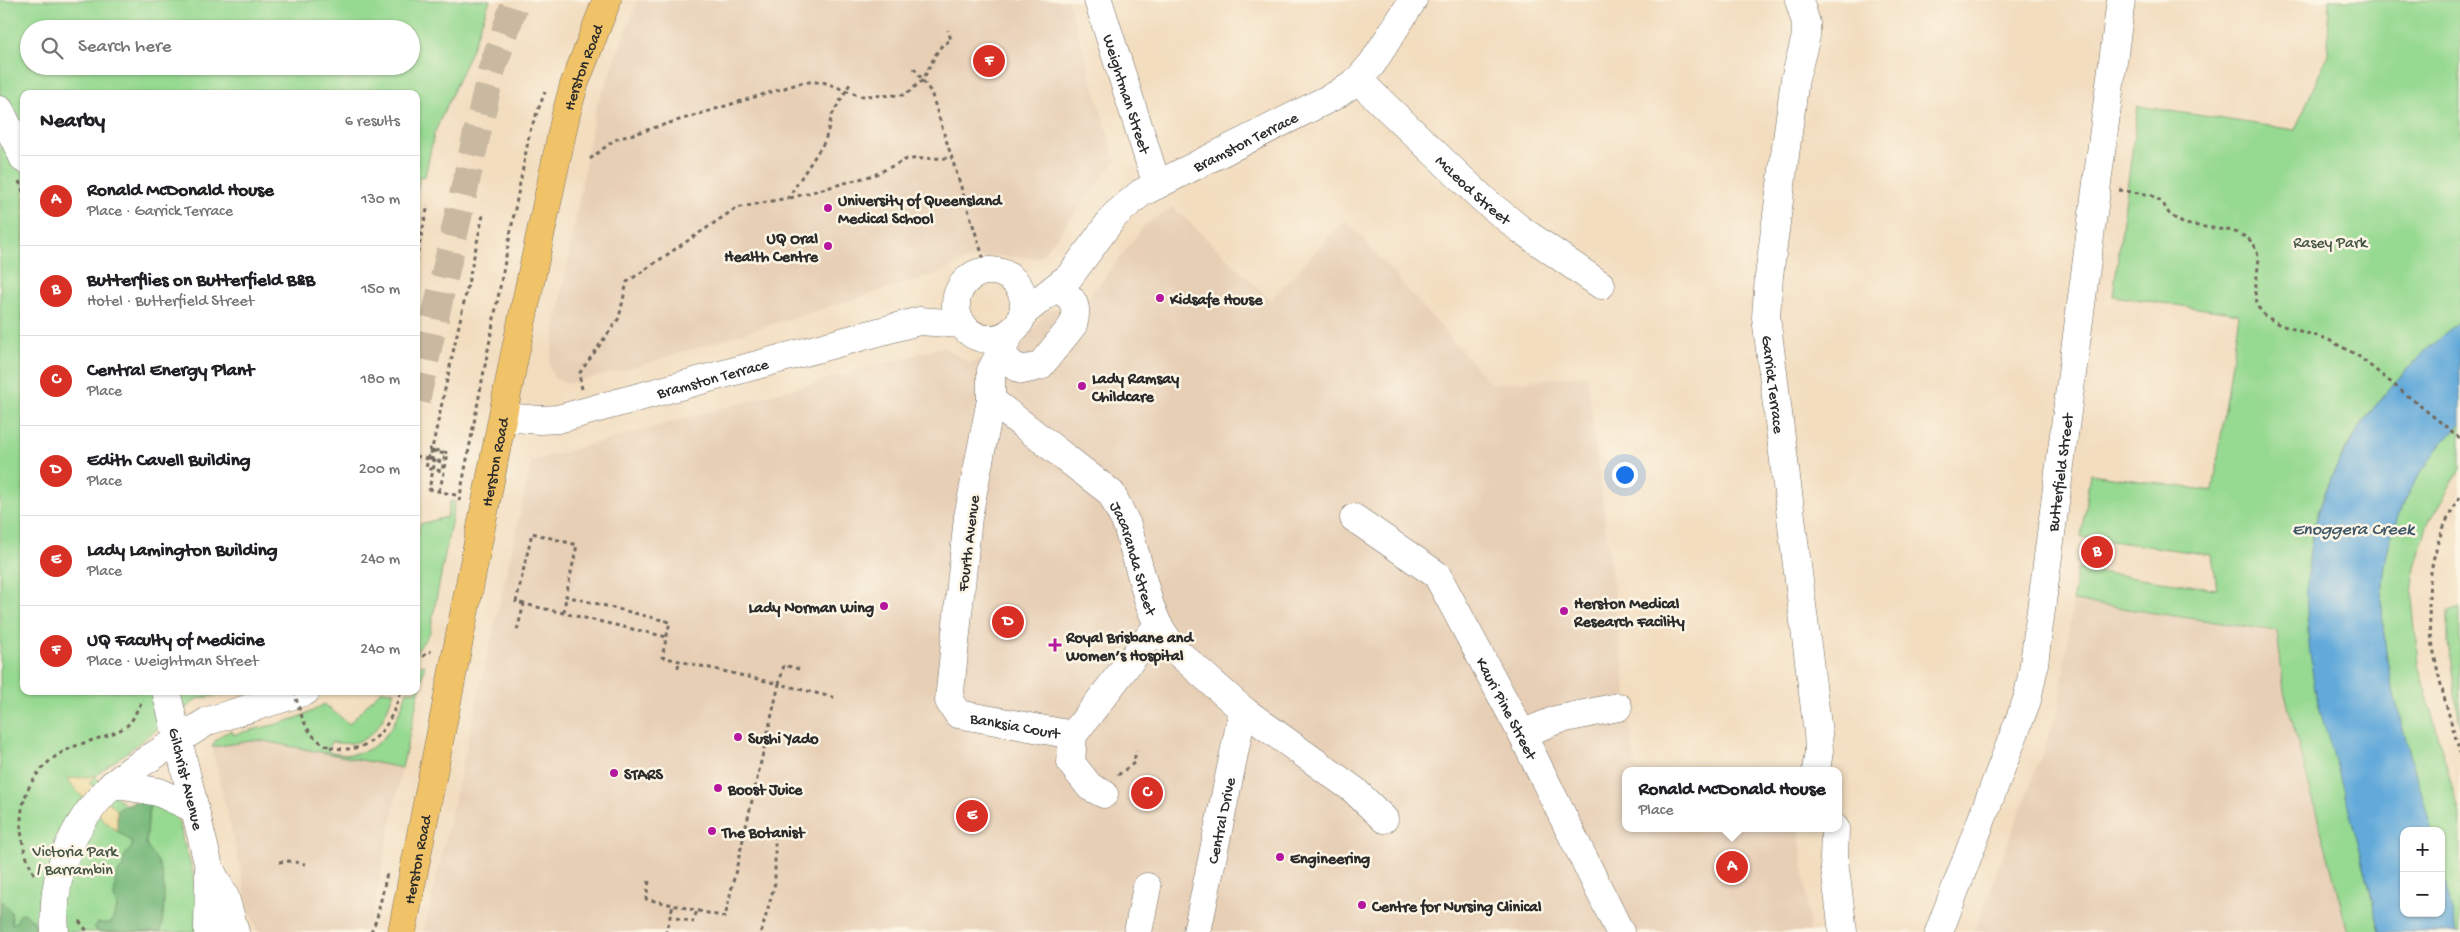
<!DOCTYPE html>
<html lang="en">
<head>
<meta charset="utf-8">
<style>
	:root { --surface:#fff; --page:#f6f6f6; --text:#202124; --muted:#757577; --line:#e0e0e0; --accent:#d93025 }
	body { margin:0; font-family:"Gochi Hand",sans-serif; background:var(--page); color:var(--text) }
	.controls { position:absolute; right:15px; bottom:15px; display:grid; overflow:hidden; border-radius:10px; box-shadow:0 1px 4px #0004 }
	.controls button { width:45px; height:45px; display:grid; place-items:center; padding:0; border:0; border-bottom:1px solid var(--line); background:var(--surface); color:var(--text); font:25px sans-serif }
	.you { position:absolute; left:1624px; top:474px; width:18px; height:18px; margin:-12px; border:4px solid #fff; border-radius:50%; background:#1a73e8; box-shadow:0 0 0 8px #1a73e833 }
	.badge { display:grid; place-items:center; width:32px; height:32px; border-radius:50%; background:var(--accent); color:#fff; font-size:16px; font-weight:700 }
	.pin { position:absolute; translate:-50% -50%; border:2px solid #fff; box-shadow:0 1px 5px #0006 }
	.popup { position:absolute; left:1622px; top:767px; width:220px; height:65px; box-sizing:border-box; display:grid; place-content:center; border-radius:10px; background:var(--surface); filter:drop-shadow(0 1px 4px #0005); font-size:16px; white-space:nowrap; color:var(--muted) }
	.popup b { font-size:19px; color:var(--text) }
	.popup::after { content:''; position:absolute; left:50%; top:100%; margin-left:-10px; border:10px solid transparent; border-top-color:var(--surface) }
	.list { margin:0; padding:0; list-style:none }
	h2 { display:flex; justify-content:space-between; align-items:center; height:65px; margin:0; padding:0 20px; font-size:21px }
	h2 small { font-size:16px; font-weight:400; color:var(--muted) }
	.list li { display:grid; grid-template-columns:32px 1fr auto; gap:15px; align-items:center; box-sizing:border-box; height:90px; padding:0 20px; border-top:1px solid var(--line) }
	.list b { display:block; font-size:19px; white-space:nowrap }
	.list p { margin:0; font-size:16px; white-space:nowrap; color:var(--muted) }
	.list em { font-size:16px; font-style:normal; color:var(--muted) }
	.icon { flex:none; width:28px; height:28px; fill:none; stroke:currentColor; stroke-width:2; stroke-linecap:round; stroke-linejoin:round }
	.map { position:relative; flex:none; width:2460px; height:932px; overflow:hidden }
	.search { position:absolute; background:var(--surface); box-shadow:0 1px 4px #0004; left:20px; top:20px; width:400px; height:55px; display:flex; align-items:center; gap:12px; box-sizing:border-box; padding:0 18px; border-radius:28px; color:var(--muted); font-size:19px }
	.panel { position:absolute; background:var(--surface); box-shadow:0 1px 4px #0004; left:20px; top:90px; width:400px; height:605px; border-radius:10px }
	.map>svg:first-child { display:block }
	.built { fill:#e7cfb6 }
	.green { fill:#96d991; stroke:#60825e; fill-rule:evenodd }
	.forest { fill:#78b97b; stroke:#527253 }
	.sand { fill:#eeda9e; stroke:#8c8264 }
	.water { fill:#63aada; stroke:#476a82 }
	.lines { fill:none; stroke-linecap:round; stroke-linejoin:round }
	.minor-tunnel { stroke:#cab9a1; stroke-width:28; stroke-dasharray:28 14; stroke-linecap:butt }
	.minor-casing { stroke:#71695f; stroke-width:29 }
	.major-casing { stroke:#71695f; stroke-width:29 }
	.path { stroke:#71695f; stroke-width:3; stroke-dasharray:4 4; stroke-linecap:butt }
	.minor { stroke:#fff; stroke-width:28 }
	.major { stroke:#f1c369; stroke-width:28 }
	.minor-bridge-casing { stroke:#71695f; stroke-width:29; stroke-linecap:butt }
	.path-bridge { stroke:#71695f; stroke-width:3; stroke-dasharray:4 4; stroke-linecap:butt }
	.minor-bridge { stroke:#fff; stroke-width:28 }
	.poi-dot { fill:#b5179e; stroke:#fcf5e5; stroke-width:2 }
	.labels { text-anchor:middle; stroke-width:5; stroke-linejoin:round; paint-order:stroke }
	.street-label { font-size:16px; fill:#2b2b2b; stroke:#fcf5e5 }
	.poi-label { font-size:16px; font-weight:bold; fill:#2b2b2b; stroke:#fcf5e5; text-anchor:start }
	.park-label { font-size:16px; fill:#465644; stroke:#fcf5e5 }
	.water-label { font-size:18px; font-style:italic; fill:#3f5768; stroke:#fcf5e5 }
</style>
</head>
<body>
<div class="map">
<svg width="2460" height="932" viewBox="0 0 2460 932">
	<rect width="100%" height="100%" fill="#fcf5e5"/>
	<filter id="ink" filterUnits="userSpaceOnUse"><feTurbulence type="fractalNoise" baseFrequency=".02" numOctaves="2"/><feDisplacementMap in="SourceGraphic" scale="10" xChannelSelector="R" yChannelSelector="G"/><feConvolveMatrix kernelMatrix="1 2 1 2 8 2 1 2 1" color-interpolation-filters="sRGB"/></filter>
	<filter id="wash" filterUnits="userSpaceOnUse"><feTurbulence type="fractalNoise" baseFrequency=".0096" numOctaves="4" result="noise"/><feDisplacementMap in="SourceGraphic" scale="20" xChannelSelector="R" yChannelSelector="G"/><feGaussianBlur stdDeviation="1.12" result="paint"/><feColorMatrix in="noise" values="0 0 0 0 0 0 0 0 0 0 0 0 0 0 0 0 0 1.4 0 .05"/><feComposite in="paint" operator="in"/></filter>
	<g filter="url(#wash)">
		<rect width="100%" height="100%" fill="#f2ddbf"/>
		<path class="built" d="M638,0H1068L1116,161L1040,258L991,256L969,259L941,272L638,366L567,384L554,378L549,366L595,111Z
			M1173,207L1271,300L1345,219L1491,384L1587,375L1636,771H1626V828H1799L1810,932H424L532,461L943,347L970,363L1023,345L1044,313L1091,295L1144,226Z
			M2073,601L2277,631L2284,691L2348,932H1974L2058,712Z
			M258,740L402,768L373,914L364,932H259L250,913L212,747Z"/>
		<path class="green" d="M0,0H490L471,51L434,134L425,177L420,176L416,194V94H24V691H257L199,698L95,776L125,805C142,798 167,803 177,819C182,827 181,833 183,841C194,870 199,901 201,932H0ZM29,29H411V66H29Z
			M2329,0H2460V321C2389,378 2322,458 2310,551C2306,580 2307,609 2309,639L2380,932H2348L2284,691L2277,631L2073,601L2077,569L2217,589L2212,555L2081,537L2090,474L2213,491L2239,314L2113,296L2138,106L2295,130L2328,54Z
			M2460,424V469L2428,523L2415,567L2412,596L2418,664L2460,815V932H2457L2441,865V831H2432C2390,677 2333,556 2460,424Z
			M450,501L455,502L430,632L416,653V542L420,524L447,517Z
			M2460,608V725L2448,643V612Z
			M422,664L425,665L402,768L258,740L212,747C216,738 222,733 232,731L233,734H236C265,726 299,722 324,704L349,724L380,691H394C383,723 372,750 331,742L328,752C375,764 395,730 407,691H416V670Z"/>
		<path class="forest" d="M150,801L146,843C148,852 155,855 158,862C167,883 164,910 161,932H98L94,927L98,923H111L117,907L114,898L116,876L123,866L125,855L132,847L131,841L117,831V810L134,802Z
			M0,900L11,912L12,924L16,922L20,914L24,913L34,921L35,932H0Z"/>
		<path class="sand" d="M95,776L89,783L117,810V831L105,821L66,779Z"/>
		<path class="water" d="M2460,321V424C2333,556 2390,677 2432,831H2404V913H2441V865L2457,932H2380C2367,874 2351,817 2335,760C2328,735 2318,709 2314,683C2307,640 2304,594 2310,551C2323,458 2389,378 2460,321Z"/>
	</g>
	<g filter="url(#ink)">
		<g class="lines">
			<path class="minor-tunnel" d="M416,401L491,72L516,0"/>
			<g class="minor-casing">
				<g id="minor">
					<path id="s1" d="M1098,0L1157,185"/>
					<path id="s2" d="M1799,0L1806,23V36L1795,79L1769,276L1766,317L1818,733L1819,751L1816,771"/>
					<path id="s3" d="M1358,80L1484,200L1520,229L1601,285"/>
					<path d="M0,110L24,159"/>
					<circle cx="990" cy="305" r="34"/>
					<path id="s4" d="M1023,313L1070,276L1115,215L1141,193L1336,95L1358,80L1372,64L1413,0"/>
					<path id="s5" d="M1011,332L991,371V400L968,517L949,701L958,714L1073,735"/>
					<path d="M1000,353L1011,364L1022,370L1040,366L1073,325C1079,306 1073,297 1056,287"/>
					<path id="s6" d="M991,400L1111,493L1127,525L1150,606L1158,625L1174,649L1243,710L1354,790L1384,819"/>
					<path id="s7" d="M503,417L540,420L558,419L919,321L962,324"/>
					<path id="s8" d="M1354,518L1437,575L1522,734L1620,932"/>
					<path id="s9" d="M166,691L209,867L225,897L235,932"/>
					<path d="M1522,734L1556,720L1618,707"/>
					<path d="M113,784L158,792L195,809"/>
					<path d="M108,789L131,770L208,721L306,691"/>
					<path d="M1104,794L1090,787L1071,763L1073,735L1158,625"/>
					<path d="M1835,828L1834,860L1843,932"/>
					<path d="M208,932L209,868"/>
					<path d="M1138,932L1147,887"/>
					<path id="s10" d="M1197,932L1243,710"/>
					<path id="s11" d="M1939,932L2027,700L2033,671L2121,0"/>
				</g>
			</g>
			<g class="major-casing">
				<g id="major">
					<path id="s12" d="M402,932L514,358L566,114L574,85L607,0"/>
				</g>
			</g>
			<path class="path" d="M914,68L931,92L984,260
				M590,159L614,140L804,82H823L861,96L905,95L923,80L936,54L942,45L951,40L948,30
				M19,181L24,194
				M2119,190L2151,195L2162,202L2170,215L2184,224L2233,231L2248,238L2254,245L2259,258L2255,293L2258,307L2264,315L2280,325L2327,339L2357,355L2460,438
				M790,198L874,175L907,159L952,158
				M416,260L428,205
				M582,389L579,374L619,318L627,282L736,208L788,198L825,141L832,115L851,82
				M441,462L430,458L483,215
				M439,491L444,473
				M2460,497C2405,581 2435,665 2460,753
				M459,501L530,131L545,92
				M524,604L516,602L532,533L577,545L566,596L670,622L662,657L779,684L725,917L673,905
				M564,612L566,596
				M517,630L524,604L667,637
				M416,661L431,651
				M678,668L679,661
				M799,669L784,665L779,684L836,698
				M330,747C373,757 390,726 401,691
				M1118,775L1134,763L1136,750
				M279,862L289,861L305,864
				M34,874C9,827 19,771 71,748C88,740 109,737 125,727C135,721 136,707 144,700
				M649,881L646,899L673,905L666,932
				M695,916L697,911
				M676,918L694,922
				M79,921L88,932
				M371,932L377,918L387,873
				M760,932L762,930L775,883V827"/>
			<use href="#minor" class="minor"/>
			<use href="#major" class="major"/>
			<g class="minor-bridge-casing">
				<path id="minor-bridge" d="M55,932C51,877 69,829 108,789"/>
			</g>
			<path class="path-bridge" d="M432,451L445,454L442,471L426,468L430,449L448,453L444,473
				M416,456L435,461L429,489L460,496
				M294,691C301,715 305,737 330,747"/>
			<use href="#minor-bridge" class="minor-bridge"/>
		</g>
	</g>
	<g class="poi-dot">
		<circle cx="828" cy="208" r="5"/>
		<circle cx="828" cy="246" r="5"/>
		<circle cx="1160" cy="298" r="5"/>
		<circle cx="1082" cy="386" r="5"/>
		<circle cx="884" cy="606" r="5"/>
		<circle cx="1564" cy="611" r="5"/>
		<path d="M1052.5 637.5h5v5h5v5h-5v5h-5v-5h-5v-5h5z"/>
		<circle cx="738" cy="737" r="5"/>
		<circle cx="614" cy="773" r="5"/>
		<circle cx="718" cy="788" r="5"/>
		<circle cx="712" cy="831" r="5"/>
		<circle cx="1280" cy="857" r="5"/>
		<circle cx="1362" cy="905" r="5"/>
	</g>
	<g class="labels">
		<g class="street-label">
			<text dy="6" stroke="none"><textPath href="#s12" startOffset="884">Herston Road</textPath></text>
			<text dy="6" stroke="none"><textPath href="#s1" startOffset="98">Weightman Street</textPath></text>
			<text dy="6" stroke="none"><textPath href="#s4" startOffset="286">Bramston Terrace</textPath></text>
			<text dy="6" stroke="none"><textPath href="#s3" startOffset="159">McLeod Street</textPath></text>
			<text dy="6" stroke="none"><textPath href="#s7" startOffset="215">Bramston Terrace</textPath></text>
			<text dy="6" stroke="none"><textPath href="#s2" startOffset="389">Garrick Terrace</textPath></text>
			<text dy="6" stroke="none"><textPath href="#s12" startOffset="479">Herston Road</textPath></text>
			<text dy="6" stroke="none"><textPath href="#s11" startOffset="478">Butterfield Street</textPath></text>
			<text transform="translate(967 543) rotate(-83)" y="6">Fourth Avenue</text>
			<text dy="6" stroke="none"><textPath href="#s6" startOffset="221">Jacaranda Street</textPath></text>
			<text dy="6" stroke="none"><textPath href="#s8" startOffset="251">Kauri Pine Street</textPath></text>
			<text dy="6" stroke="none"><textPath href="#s5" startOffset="451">Banksia Court</textPath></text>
			<text dy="6" stroke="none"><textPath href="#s9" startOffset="90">Gilchrist Avenue</textPath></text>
			<text dy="6" stroke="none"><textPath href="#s10" startOffset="114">Central Drive</textPath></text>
			<text dy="6" stroke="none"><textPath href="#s12" startOffset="74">Herston Road</textPath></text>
		</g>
		<g class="poi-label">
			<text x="838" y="205">University of Queensland<tspan x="838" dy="18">Medical School</tspan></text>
			<text x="818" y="243" text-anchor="end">UQ Oral<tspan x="818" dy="18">Health Centre</tspan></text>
			<text x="1170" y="304">Kidsafe House</text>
			<text x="1092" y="383">Lady Ramsay<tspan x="1092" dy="18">Childcare</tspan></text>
			<text x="1574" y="608">Herston Medical<tspan x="1574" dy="18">Research Facility</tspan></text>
			<text x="874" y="612" text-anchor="end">Lady Norman Wing</text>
			<text x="1066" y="642">Royal Brisbane and<tspan x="1066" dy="18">Women’s Hospital</tspan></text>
			<text x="748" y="743">Sushi Yado</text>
			<text x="624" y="779">STARS</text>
			<text x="728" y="794">Boost Juice</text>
			<text x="722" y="837">The Botanist</text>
			<text x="1290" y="863">Engineering</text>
			<text x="1372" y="911">Centre for Nursing Clinical</text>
		</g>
		<g class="park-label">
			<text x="2330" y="247">Rasey Park</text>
			<text x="75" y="856">Victoria Park<tspan x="75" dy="18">/ Barrambin</tspan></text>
		</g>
		<g class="water-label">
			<text x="2353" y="534">Enoggera Creek</text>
		</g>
	</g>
</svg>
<div class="controls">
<button>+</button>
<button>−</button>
</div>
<div class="you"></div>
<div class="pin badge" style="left:1732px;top:867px">A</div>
<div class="popup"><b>Ronald McDonald House</b>Place</div>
<div class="pin badge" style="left:2097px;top:552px">B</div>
<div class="pin badge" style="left:1147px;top:793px">C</div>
<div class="pin badge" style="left:1008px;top:622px">D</div>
<div class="pin badge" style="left:972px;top:816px">E</div>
<div class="pin badge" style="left:989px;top:61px">F</div>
<div class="search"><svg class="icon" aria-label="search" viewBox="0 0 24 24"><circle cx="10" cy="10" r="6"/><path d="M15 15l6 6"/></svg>Search here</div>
<section class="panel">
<h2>Nearby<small>6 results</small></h2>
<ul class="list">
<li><span class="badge">A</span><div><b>Ronald McDonald House</b><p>Place · Garrick Terrace</p></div><em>130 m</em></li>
<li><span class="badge">B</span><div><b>Butterflies on Butterfield B&amp;B</b><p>Hotel · Butterfield Street</p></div><em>150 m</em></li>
<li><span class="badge">C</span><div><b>Central Energy Plant</b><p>Place</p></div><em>180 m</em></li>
<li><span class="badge">D</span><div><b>Edith Cavell Building</b><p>Place</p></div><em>200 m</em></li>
<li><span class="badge">E</span><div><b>Lady Lamington Building</b><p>Place</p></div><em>240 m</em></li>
<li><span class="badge">F</span><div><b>UQ Faculty of Medicine</b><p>Place · Weightman Street</p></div><em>240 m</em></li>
</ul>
</section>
</div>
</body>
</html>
